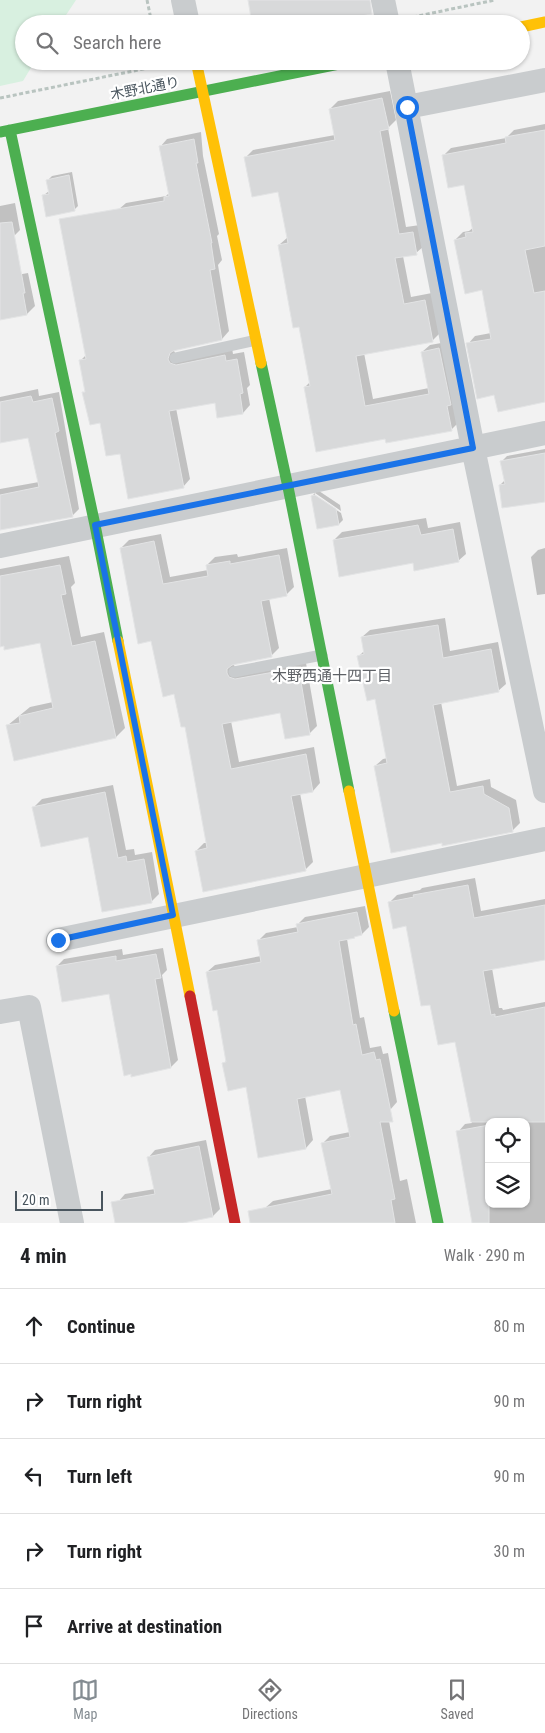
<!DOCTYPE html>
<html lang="en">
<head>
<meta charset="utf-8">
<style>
	:root { --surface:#fff; --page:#f6f6f6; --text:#202124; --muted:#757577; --line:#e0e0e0; --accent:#848c92 }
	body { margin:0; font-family:"Roboto Condensed","Noto Sans JP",sans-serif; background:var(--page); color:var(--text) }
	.controls { position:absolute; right:15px; bottom:15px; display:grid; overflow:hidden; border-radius:10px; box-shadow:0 1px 4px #0004 }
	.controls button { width:45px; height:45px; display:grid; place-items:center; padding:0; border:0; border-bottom:1px solid var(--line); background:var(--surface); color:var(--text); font:25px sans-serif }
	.scale { position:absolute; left:15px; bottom:12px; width:88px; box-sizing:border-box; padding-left:5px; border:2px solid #49555e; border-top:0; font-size:14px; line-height:18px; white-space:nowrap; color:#49555e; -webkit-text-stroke:4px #fff; paint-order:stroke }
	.stop { position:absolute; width:15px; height:15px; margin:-11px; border:4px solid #1a73e8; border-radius:50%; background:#fff }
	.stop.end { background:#1a73e8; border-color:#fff; box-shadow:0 1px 5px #0008 }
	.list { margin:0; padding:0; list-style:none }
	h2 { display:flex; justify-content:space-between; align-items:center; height:65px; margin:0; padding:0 20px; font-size:21px }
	h2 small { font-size:16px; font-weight:400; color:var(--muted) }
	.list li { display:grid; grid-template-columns:32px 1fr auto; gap:15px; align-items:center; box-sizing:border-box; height:75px; padding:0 20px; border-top:1px solid var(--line) }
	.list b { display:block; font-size:19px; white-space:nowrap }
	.list em { font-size:16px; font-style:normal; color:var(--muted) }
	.icon { flex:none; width:28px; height:28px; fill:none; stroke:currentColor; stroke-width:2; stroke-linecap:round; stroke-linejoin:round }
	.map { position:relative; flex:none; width:545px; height:1223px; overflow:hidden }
	.search { position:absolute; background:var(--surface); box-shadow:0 1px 4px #0004; left:15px; right:15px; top:15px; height:55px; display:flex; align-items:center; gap:12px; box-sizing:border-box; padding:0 18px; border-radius:28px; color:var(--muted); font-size:19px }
	.sheet { height:440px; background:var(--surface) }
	nav { display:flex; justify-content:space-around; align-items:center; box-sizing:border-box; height:70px; border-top:1px solid var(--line); background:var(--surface); font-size:14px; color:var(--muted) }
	nav a { display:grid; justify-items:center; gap:2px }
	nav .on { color:var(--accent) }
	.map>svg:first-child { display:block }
	.green { fill:#d8f0e0 }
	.shadow { fill:#0003; fill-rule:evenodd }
	.building { fill:#d8d9da; stroke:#e3e4e5 }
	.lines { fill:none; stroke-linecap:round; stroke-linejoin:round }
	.path { stroke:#b9c4c0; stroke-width:3; stroke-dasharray:4 2.5; stroke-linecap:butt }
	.lane { stroke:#c9ccce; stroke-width:11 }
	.street { stroke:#c9ccce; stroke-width:24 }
	.fast { stroke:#4caf50; stroke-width:11 }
	.slow { stroke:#ffc107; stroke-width:11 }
	.jam { stroke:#c62828; stroke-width:11 }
	.route { stroke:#1a73e8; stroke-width:6 }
	.labels { text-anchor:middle; stroke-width:4.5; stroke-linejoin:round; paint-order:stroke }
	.street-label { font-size:14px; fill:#49555e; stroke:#fff }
	.neighbourhood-label { font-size:15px; fill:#5e6166; stroke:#fff }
</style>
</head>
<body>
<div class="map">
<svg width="545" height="1223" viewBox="0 0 545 1223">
	<rect width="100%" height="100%" fill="#f2f2f2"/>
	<path class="green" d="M0,0H76L60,24H24V61H35L23,81L0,86Z"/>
	<path class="shadow" d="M390,91L396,120L388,128L406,227L420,225L424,246L416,253L403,256L411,297L432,293L440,333L432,341L364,353L373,399L429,388L422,352L430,345L447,342L459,422L451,430L386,438L305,387L311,381L300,326L279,245L288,237L279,190L245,158L253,150L335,135L330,109L338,101Z
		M545,124V400L495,393L468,344L475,336L491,333L483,289L455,240L463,232L469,231L474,227L465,184L443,156L451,148L506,138L514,130Z
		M201,132L203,156L219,234L217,236L222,260L218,265L229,331L222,339L175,349L174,351L177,356L232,348L233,354L244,352L250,385L247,388L250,405L243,413L216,401L176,408L190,479L183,487L121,452L84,393L86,391L80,361L86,355L118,210L126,203L166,196L170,192L160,147L167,139Z
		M72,172L78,206L74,210L44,195L49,191L48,180L52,176Z
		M15,203L20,230L14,236L0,239V206Z
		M28,273L35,306L27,314L0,319V278Z
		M38,389L39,396L59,392L79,509L72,516L0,529V489L39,482L29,436L0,442V397Z
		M545,449V501L500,485L505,480L502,461L507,456Z
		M319,491L340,505L341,511L315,493V496L341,513L343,520L339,524L312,496L316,492Z
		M426,518L428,528L460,522L466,554L458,561H414L334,540L342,532Z
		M161,534L170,577L208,570L207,565L215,557L237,554L238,557L287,548L294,587L286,595L269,598L279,648L271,656L234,663V665L236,670L306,663L317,726L309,734L281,712L231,721L239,762L314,747L320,783L313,791L300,793L313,862L305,870L196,851L204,843H208L186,726L175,693L152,639L121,548L129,540Z
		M545,548V594L537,595L531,557L538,550Z
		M69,556L75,583L71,587L81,637L104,632L125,728L116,737L8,725L30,707L53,702L41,641L5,644L0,643V569Z
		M445,618L450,651L498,642L506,684L498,691L441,702L457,786L490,779L491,787L516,800L520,823L513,830L375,766L383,759L388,758L376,698L359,656L364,651L362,637L370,630Z
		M113,785L126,850L134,849L135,855L152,852L159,894L151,902L89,835L34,807L42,799Z
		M475,878L481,911L545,899V958L492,968L499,1008H502L503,1010L545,1002V1223H486L483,1205L458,1132L465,1124L472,1123L456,1041L431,1003L407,925L389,903L397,895L420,890L422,888ZM489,1122H526V1204H489Z
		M365,906L369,927L362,934L347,939L360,1018L364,1017L370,1048L381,1046L383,1054L388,1053L397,1102L390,1110H387L400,1181L407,1179L416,1223H268L265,1208L273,1201L332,1189L323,1143L330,1136L350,1132L341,1088L305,1096L313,1140L306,1148L259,1156L247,1086L223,1064L227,1060L218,1008L207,972L215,965L261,956L258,941L266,933L298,927V924L305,917Z
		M163,948L167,970L162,975L178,1060L171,1067L110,992L57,966L64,959L122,949L123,955Z
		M206,1140L220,1209L213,1216L177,1223H122L118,1202L125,1194L155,1189L148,1158L155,1150Z"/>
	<path class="building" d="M248,0H370L372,14L317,24H252Z
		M382,98L389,129L380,131L399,234L413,232L417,255L395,258L404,304L425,300L433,342L356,356L365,406L429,394L421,352L439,348L451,405L447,406L452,431L386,443L385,439L316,452L304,387L310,386L299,327L293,328L278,245L288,243L278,192L252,197L244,157L335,140L329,109Z
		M545,130V246L525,250L534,293L545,291V402L498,412L494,395L477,399L466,343L491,339L482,290L465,294L454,240L466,237L465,233L473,232L464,185L448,188L442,155L506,143L505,137Z
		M194,139L198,163H196L212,243H211L215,269L210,270L222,340L173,351L170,353L168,359L170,363L176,365L225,355L226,361L237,359L243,393L240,394L243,414L217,418L215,403L169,411L184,488L128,499L120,454L106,456L100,423L90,425L82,392H85L79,360L86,359L59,219L164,201V197L169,196L159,146Z
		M69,175L75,211L46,217L42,195L49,194L46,180Z
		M12,222L25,293H23L27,315L0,320V223Z
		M31,396L33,402L52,398L59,431L55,433L73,517L0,530V495L39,487L28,438L0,443V402Z
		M545,453V502L502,508L499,485L505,484L500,461Z
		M315,495L336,509L339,525L317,529L311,496Z
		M418,525L421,535L453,529L459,562L414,571L413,563L339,577L333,540Z
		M154,541L163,584L208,576L206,565L230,561V564L279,555L287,596L261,601L272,657L232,665L227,669V673L229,677L235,679L274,672L275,675L299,670L310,735L285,739L280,713L222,724L231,769L306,754L313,792L291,796L306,871L203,892L195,851L207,848L185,727H181L174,694L163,697L151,641L138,644L120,548Z
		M60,565L66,594L61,595L72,646L95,641L116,738L14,761L6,725L20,723L19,716L53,708L40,643L4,650V646L0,647V576Z
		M438,625L443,658L491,649L499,692L433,705L450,792L483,786L484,794L509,808L513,832L442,846V843L391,853L374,766L387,763L375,699L367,701L357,656L364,654L361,637Z
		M105,792L118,858L126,856L127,862L144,859L152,903L102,912L88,837L41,847L32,807Z
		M468,885L474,918L545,905V960L483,971L491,1015L495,1014V1017L545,1007V1122H471L455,1042L438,1045L430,1005L421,1006L406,926L393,929L388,902L414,897L413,895Z
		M357,912L362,935L354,937L355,938L339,941L353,1025L356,1024L362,1055L374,1052L376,1060L380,1059L383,1073L393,1122H380L395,1199L391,1200L395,1223H250L248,1211L332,1194L321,1143L350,1137L340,1090L297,1099L306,1149L258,1158L246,1087L228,1091L222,1063L226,1062L217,1010L213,1011L206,972L261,962L257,940L298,932L296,924Z
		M156,954L161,978L155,979L171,1068L131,1077V1074L124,1076L109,994L62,1002L56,966L116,956V961Z
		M489,1125V1223H472L456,1131Z
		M199,1146L213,1217L183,1223H115L111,1202L155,1194L147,1157Z"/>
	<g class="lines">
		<path class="path" d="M147,0L152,24
			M413,17L495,0
			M0,98L168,64"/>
		<path class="lane" d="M175,358L256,340
			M234,672L322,655"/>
		<path class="street" d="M183,0L188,24
			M383,0L388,24
			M397,61L473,448L545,791
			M407,107L545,80
			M0,546L545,433
			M58,940L545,839
			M0,1012L29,1007L72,1223"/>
		<path class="fast" d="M10,130L95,525L118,641
			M0,132L354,61
			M261,363L288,487L349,791
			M394,1011L438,1223"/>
		<path class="slow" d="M521,27L545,22
			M196,61L261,363
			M118,641L190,996
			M349,791L394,1011"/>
		<path class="jam" d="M190,996L235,1223"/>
	</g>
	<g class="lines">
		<path class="route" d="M58,940L173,915L95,525L473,448L407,107"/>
	</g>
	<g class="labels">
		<g class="street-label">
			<text transform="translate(145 88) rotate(-11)" y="5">木野北通り</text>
		</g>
		<g class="neighbourhood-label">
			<text x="332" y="681">木野西通十四丁目</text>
		</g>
	</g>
</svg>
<div class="controls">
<button><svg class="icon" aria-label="locate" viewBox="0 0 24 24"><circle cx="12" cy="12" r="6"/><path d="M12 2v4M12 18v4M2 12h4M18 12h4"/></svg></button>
<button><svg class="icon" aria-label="layers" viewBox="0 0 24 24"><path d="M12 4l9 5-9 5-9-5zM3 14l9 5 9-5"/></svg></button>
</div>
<div class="scale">20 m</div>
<div class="stop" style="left:407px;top:107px"></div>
<div class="stop end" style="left:58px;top:940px"></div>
<div class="search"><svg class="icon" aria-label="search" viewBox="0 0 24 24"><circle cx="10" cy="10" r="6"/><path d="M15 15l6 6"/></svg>Search here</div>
</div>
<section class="sheet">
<h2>4 min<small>Walk · 290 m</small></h2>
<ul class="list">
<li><svg class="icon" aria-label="ahead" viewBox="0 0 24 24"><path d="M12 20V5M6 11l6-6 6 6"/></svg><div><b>Continue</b></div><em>80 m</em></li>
<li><svg class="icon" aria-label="right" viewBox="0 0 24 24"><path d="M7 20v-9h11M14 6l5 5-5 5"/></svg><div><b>Turn right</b></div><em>90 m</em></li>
<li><svg class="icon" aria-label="left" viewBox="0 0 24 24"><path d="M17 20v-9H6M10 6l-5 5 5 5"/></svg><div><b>Turn left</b></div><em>90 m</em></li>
<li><svg class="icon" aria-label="right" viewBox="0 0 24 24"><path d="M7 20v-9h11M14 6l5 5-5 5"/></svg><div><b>Turn right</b></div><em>30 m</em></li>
<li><svg class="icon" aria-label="arrive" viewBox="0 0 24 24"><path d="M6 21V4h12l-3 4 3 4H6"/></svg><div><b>Arrive at destination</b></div></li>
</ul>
</section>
<nav>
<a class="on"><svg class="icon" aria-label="map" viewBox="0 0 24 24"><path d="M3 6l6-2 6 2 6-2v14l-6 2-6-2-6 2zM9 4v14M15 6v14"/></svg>Map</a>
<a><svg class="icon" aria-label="directions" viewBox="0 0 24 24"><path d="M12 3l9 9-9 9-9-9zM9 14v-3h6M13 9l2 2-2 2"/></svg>Directions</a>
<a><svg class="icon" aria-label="saved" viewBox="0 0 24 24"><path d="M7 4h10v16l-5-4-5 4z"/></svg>Saved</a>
</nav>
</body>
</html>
